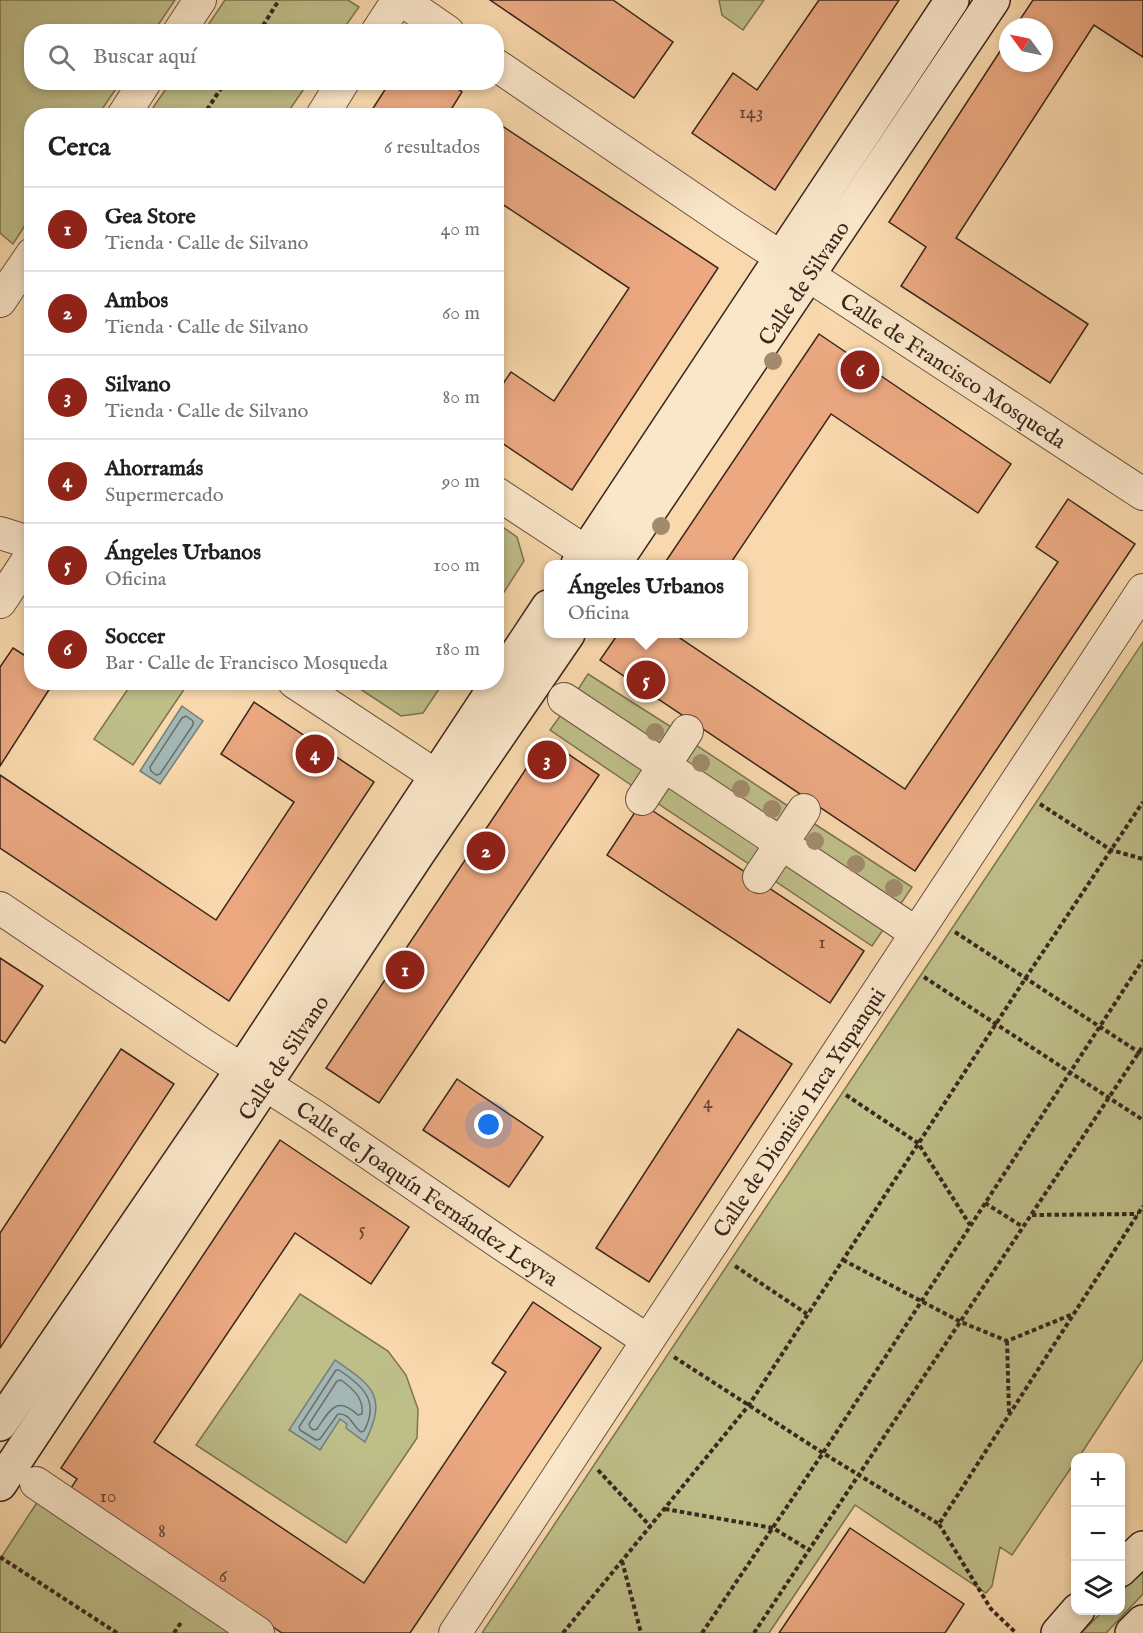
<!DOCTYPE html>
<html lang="es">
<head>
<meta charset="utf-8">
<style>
	:root { --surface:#fff; --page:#f2f2f2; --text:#202124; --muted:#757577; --line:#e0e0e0; --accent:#8f2418 }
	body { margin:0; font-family:"IM FELL English",serif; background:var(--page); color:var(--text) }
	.controls { position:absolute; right:18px; bottom:18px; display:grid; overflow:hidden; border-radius:12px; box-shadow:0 3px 9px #0003 }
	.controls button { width:54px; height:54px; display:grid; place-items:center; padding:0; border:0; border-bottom:2px solid var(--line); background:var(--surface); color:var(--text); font:30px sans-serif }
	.compass { position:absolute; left:999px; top:18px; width:54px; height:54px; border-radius:50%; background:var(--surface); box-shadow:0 3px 9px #0003; rotate:303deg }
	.you { position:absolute; left:489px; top:1125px; width:21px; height:21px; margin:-15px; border:4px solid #fff; border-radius:50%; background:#1a73e8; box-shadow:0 0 0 9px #1a73e833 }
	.badge { display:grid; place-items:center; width:39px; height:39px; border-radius:50%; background:var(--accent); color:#fff; font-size:20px; font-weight:700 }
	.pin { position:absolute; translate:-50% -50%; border:3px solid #fff; box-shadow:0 2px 6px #0006 }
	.popup { position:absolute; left:544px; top:560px; width:204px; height:78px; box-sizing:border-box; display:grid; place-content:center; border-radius:12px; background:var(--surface); filter:drop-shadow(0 2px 4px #0005); font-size:20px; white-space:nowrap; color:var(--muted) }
	.popup b { font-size:22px; color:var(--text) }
	.popup::after { content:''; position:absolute; left:50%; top:100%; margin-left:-12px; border:12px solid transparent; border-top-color:var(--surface) }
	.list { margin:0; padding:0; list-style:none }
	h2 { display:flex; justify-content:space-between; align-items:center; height:78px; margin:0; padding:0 24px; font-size:26px }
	h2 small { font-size:20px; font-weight:400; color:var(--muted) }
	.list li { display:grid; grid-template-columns:39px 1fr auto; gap:18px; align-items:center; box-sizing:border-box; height:84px; padding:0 24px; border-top:2px solid var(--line) }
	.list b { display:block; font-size:22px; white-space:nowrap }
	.list p { margin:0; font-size:20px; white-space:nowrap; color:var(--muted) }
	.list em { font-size:20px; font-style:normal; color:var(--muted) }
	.icon { flex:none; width:33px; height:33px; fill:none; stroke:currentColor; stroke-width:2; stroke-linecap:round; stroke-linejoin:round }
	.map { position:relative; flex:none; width:1143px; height:1633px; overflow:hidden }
	.search { position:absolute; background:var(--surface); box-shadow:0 3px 9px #0003; left:24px; top:24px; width:480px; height:66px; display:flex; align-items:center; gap:15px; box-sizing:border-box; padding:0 21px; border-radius:24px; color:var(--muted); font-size:22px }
	.panel { position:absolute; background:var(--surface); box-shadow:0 3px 9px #0003; left:24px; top:108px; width:480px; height:582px; border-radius:24px }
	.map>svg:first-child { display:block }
	.green { fill:#bebe89; stroke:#7c7252; stroke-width:1.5 }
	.water { fill:#a2b7b4; stroke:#787d77; stroke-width:1.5 }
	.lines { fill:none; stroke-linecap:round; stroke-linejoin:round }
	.shore { stroke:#6e6e68; stroke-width:1.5 }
	.building { fill:#eba881; stroke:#39261c; stroke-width:1.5 }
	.street-casing { stroke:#695240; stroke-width:34 }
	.secondary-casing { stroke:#39261c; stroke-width:36 }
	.path { stroke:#39261c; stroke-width:4; stroke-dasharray:4.5 3; stroke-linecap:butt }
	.street { stroke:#fae6c9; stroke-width:32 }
	.secondary { stroke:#fae6c9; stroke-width:33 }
	.tree { fill:#a18b6c }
	.labels { text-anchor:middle; stroke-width:4.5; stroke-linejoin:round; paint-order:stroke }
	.number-label { font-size:20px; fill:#664635 }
	.street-label { font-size:22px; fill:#39261c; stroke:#fae6c9 }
</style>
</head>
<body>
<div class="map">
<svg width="1143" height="1633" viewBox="0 0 1143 1633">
	<rect width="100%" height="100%" fill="#f8d8ac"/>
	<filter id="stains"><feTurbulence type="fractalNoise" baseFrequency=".00333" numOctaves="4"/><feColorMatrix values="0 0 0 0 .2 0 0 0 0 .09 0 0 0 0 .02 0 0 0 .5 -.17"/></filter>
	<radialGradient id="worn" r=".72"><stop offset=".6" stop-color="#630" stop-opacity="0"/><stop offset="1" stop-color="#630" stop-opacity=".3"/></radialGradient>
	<path class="green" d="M0,0H175L154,31L32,32V82L120,83L98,115L32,116L31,216L13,244L0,233Z
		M225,0H348L359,7L342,31H204Z
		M719,0H764L743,30L722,15Z
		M170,83V82L308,83L286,115H148Z
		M497,523L517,537L524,561L497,603Z
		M1143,642V1359L1079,1457L1076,1458L1075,1462L1012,1555L1000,1547L992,1586L986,1593L855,1505L769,1633H482Z
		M588,674L679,732L665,753L575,694Z
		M132,683H176L185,688L133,765L94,739Z
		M351,683H443L423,713L401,716Z
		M563,712L652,772L640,791L550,730Z
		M690,741L791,808L777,828L676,762Z
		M664,780L765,847L752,866L651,799Z
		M807,819L912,887L898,908L794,840Z
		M782,858L885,927L872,946L769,877Z
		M300,1294L388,1351L406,1375L418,1409L417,1438L346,1543L196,1445Z
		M38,1501L237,1633H0V1559Z
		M1143,1569V1594L1106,1633H1081L1103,1611L1120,1610L1121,1592Z"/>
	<path class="water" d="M182,706L203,721L160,784L140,771Z
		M335,1360C373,1386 388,1396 365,1442L346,1428L347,1424L340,1419L320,1450L289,1430Z"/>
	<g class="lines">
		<path class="shore" d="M186,716L193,721V725L160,774L156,775L151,771L150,767L182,718Z
			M336,1370H339C363,1386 380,1401 364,1431L361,1432C352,1426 351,1413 338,1414L320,1439L316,1440L300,1430L299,1427Z
			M341,1380C353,1389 364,1398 362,1414L358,1415C336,1395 330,1410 317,1429L313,1430L310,1427L309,1424L337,1381Z"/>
	</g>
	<path class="building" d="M490,0H613L673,42L634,98Z
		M819,0H899L775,190L692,133L733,73L757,90Z
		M1033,0H1143V57L1094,25L956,238L1088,324L1050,383L901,286L926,247L889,222L1008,39V63H1044V27H1015Z
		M390,82H448L462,92L447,116H368Z
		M496,122L718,268L572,490L496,439V394L511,372L554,401L629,288L496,200Z
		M819,334L1011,464L978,513L831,414L730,564H664Z
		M1068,499L1135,544L915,871L600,660L618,634H683L680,638L905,789L1058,562L1036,547Z
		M13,648L32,660V682H54L0,766V667Z
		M254,702L374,782L229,1001L0,848V775L216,920L294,802L221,754Z
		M546,739L599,775L379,1103L326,1068Z
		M641,803L864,951L830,1003L607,855Z
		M0,958L43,986L5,1043L0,1040Z
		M738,1029L792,1064L649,1282L596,1248Z
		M121,1049L174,1084L0,1348V1233Z
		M457,1079L543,1137L509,1187L423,1130Z
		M280,1140L409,1227L371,1284L295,1233L154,1442L364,1583L506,1372L492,1363L533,1302L601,1348L410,1633H282L69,1491L77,1479L61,1468Z
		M850,1528L964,1604L945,1633H779Z"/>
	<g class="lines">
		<g class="street-casing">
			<g id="street">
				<path d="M402,0L448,32"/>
				<path d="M179,32L200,0"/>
				<path d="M377,32L398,0"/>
				<path id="s1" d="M496,65L730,224L1143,494"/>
				<path d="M123,116L145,82"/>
				<path d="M322,116L343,82"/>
				<path d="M0,301L32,254"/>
				<path d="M496,493L586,552"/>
				<path d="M0,533L32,543"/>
				<path d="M0,602L32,554"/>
				<path d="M294,682L459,791"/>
				<path d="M564,699L904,925"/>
				<path d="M642,799L687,731"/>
				<path d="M759,877L804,810"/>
				<path id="s2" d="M0,908L202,1044L316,1117L509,1249L647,1340"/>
				<path d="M36,1483L258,1633"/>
				<path id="s3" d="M455,1633L1143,590"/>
			</g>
		</g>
		<g class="secondary-casing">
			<g id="secondary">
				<path d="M578,564L952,0"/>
				<path id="s4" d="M614,564L993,0"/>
				<path d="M0,1424L242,1070L548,607"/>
				<path id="s5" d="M0,1484L419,852L568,634"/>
				<path d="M1120,1570L1143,1548"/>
				<path d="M1058,1633L1078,1610"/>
				<path d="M1132,1633L1143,1622"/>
			</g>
		</g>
		<path class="path" d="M259,32L279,0
			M203,116L225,82
			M1040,804L1111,850L1143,859
			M955,932L1143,1055
			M924,977L1143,1120
			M846,1095L918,1143L970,1225
			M985,1203L1023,1227
			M1032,1215L1138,1214
			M843,1260L961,1322L1007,1341L1073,1314
			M735,1266L807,1314
			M1007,1341L1009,1412
			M674,1357L823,1453L939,1524L1143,1206
			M598,1470L650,1526
			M665,1509L773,1528L809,1550
			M939,1524L991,1609L1016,1633
			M0,1557L117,1633
			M622,1561L641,1633
			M174,1633L182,1621
			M563,1633L749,1405L1025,979L1143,802
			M702,1633L823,1453L1143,960
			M754,1633L1143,1046"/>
		<use href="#street" class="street"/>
		<use href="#secondary" class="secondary"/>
	</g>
	<g class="tree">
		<circle cx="773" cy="361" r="9"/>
		<circle cx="661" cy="526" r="9"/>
		<circle cx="655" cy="732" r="9"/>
		<circle cx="701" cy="763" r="9"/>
		<circle cx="741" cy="789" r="9"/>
		<circle cx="772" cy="809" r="9"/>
		<circle cx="815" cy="841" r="9"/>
		<circle cx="856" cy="864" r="9"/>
		<circle cx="894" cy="888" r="9"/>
	</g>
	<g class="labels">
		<g class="number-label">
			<text x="751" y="118">143</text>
			<text x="822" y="948">1</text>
			<text x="708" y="1108">4</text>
			<text x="362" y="1235">5</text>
			<text x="108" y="1502">10</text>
			<text x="162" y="1537">8</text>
			<text x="223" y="1582">6</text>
		</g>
		<g class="street-label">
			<text dy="8" stroke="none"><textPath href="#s4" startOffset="339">Calle de Silvano</textPath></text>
			<text dy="8" stroke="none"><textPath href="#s1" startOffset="550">Calle de Francisco Mosqueda</textPath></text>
			<text dy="8" stroke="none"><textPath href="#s5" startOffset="512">Calle de Silvano</textPath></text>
			<text dy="8" stroke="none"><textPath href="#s3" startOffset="624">Calle de Dionisio Inca Yupanqui</textPath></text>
			<text dy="8" stroke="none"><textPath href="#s2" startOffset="514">Calle de Joaquín Fernández Leyva</textPath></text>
		</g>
	</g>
	<rect width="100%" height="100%" filter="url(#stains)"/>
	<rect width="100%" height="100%" fill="url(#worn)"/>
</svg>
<div class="controls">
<button>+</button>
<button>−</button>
<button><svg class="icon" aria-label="layers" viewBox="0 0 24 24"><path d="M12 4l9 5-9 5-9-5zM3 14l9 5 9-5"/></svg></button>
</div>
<svg class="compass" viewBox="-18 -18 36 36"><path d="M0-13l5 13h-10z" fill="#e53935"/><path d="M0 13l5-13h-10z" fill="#757577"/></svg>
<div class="you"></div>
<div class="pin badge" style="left:405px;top:970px">1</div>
<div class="pin badge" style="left:486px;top:851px">2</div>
<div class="pin badge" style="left:547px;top:760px">3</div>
<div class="pin badge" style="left:315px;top:754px">4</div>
<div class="pin badge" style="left:646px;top:680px">5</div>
<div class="popup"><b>Ángeles Urbanos</b>Oficina</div>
<div class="pin badge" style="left:860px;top:370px">6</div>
<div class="search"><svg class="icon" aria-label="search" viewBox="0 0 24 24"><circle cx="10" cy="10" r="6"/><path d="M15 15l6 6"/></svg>Buscar aquí</div>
<section class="panel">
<h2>Cerca<small>6 resultados</small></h2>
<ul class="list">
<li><span class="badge">1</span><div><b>Gea Store</b><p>Tienda · Calle de Silvano</p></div><em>40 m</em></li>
<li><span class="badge">2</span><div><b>Ambos</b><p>Tienda · Calle de Silvano</p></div><em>60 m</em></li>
<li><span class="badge">3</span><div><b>Silvano</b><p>Tienda · Calle de Silvano</p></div><em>80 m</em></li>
<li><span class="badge">4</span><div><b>Ahorramás</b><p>Supermercado</p></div><em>90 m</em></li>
<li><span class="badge">5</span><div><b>Ángeles Urbanos</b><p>Oficina</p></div><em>100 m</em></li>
<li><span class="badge">6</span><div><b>Soccer</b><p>Bar · Calle de Francisco Mosqueda</p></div><em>180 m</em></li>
</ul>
</section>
</div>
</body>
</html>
